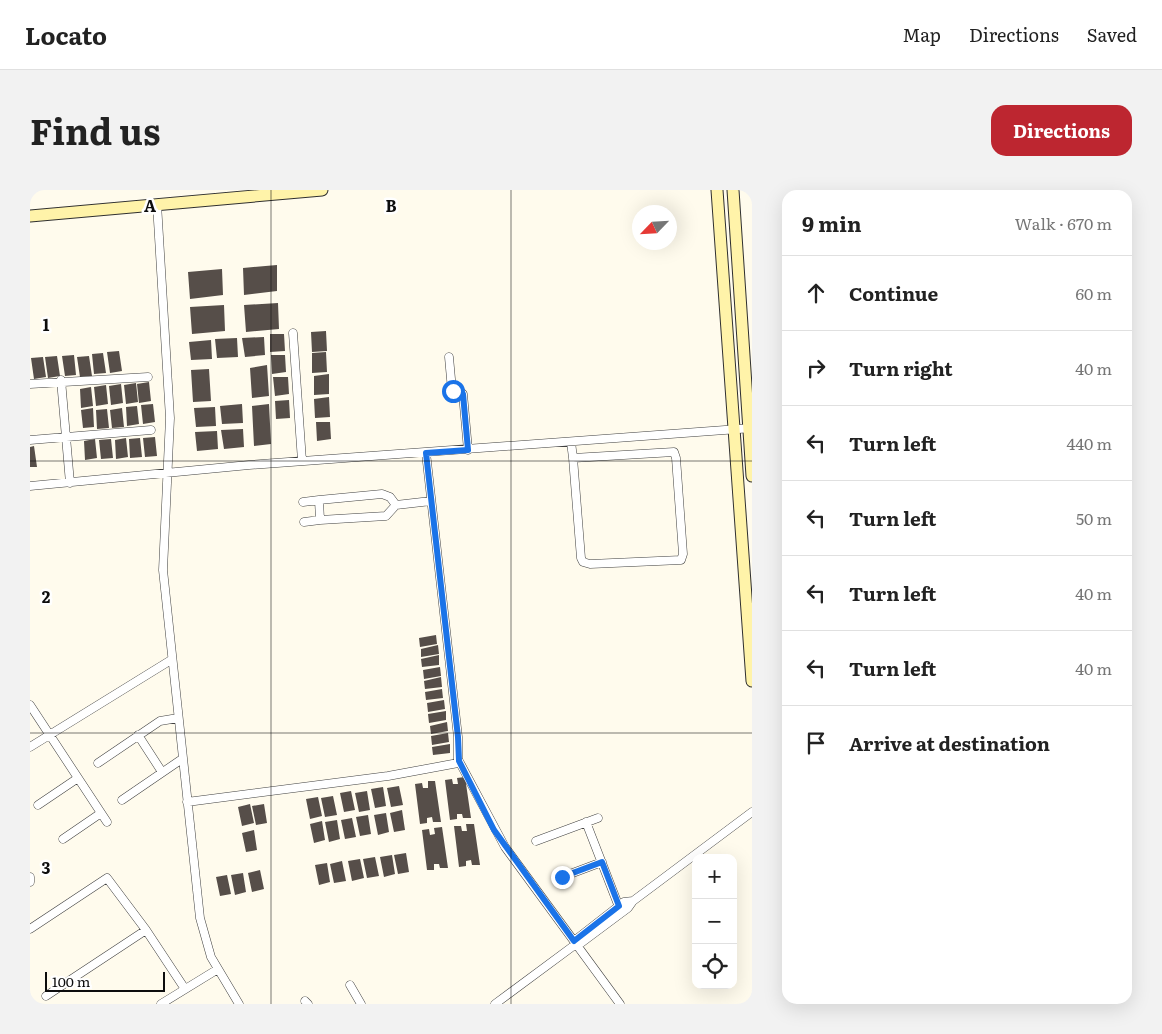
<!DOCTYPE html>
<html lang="en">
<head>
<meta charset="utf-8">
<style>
	:root { --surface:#fff; --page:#f2f2f2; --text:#222; --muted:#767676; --line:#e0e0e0; --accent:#bd2630 }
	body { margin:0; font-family:Literata,serif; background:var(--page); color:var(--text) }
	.controls { position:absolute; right:15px; bottom:15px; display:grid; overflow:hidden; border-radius:10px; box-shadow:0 5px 20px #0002 }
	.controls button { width:45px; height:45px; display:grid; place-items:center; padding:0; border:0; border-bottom:1px solid var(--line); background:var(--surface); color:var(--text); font:25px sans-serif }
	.compass { position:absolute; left:602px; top:15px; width:45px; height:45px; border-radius:50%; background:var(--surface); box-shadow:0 5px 20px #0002; rotate:245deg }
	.scale { position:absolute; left:15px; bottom:12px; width:120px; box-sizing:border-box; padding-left:5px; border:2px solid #0d0d0d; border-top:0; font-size:14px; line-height:18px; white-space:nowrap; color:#0d0d0d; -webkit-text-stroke:4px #fff; paint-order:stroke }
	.stop { position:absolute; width:15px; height:15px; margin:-11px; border:4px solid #1a73e8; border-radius:50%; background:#fff }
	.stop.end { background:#1a73e8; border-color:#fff; box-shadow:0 1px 5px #0008 }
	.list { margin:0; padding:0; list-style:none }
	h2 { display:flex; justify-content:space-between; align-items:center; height:65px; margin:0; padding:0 20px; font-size:21px }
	h2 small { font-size:16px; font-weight:400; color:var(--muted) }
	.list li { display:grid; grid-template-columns:32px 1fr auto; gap:15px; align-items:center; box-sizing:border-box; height:75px; padding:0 20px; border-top:1px solid var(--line) }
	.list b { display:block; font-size:19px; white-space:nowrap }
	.list em { font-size:16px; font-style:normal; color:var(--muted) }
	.icon { flex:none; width:28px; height:28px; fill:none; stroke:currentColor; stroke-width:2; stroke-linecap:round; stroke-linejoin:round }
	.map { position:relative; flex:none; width:722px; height:814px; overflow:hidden; border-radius:15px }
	header { display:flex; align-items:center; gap:30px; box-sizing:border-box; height:70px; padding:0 25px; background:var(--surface); border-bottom:1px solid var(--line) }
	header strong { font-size:24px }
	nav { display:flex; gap:28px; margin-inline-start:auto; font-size:18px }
	.intro { display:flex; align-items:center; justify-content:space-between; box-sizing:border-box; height:120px; padding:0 30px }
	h1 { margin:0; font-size:35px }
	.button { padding:12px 22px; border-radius:15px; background:var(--accent); color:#fff; font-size:18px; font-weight:700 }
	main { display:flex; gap:30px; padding:0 30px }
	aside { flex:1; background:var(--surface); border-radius:15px; box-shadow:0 5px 20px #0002 }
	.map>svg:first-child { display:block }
	.building { fill:#564e49 }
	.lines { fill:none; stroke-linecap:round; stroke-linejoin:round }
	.street-casing { stroke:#404040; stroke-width:9 }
	.secondary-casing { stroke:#2f2f2f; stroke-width:13 }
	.street { stroke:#fff; stroke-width:8 }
	.secondary { stroke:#fff3a9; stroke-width:11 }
	.route { stroke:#1a73e8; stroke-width:6 }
	.grid { fill:none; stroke:#0d0d0d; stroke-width:1; stroke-opacity:0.55 }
	.grid-label { font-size:16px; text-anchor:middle; font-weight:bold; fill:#0d0d0d; stroke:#fff; stroke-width:5; stroke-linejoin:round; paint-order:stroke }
</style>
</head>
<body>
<header>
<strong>Locato</strong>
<nav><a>Map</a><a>Directions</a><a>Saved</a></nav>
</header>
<div class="intro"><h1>Find us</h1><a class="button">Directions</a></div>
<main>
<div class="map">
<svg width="722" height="814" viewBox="0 0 722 814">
	<rect width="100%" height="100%" fill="#fffbed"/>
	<path class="building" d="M247,75V101L214,105L213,78Z
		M192,79L193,105L160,109L158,82Z
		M248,113L249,139L216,142L214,115Z
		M194,115L195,141L162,144L160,117Z
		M296,141L297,161L282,162L281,142Z
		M240,144H254L255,161L240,162Z
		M234,147L235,165L215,167L212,148Z
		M207,148L208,167L187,168L185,149Z
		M181,150L182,169L161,170L159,152Z
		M89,161L92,181L80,183L77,162Z
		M296,162L297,182L282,183V163Z
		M73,163L76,183L64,184L62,164Z
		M44,165L46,185L35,186L32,166Z
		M241,165H255L256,182L242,184Z
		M27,166L30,186L18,188L15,167Z
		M59,166L62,186L50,187L47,167Z
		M13,167L16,187L4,189L1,168Z
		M237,175L239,206L222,208L220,178Z
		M179,179L181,211L163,212L161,180Z
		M299,184V204L284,205V186Z
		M243,187H258L259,204L245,206Z
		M119,192L121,211L109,213L107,194Z
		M106,193L108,212L96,214L94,195Z
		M91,194L93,213L81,215L79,196Z
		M76,195L78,214L66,216L64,197Z
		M61,197L63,216L51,218L50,199Z
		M299,207L300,227L285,228L284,209Z
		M259,210L260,228L246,229L245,211Z
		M123,214L125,232L113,234L111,215Z
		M212,214L213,233L192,234L190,216Z
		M239,214L241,254L224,256L222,216Z
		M107,216L109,234L97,236L96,217Z
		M185,217L186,236L166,237L164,218Z
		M63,218L64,237L53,238L51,220Z
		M92,218L94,237L82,238L80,220Z
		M77,219L79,238L67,239L66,220Z
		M286,232H300L301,249L287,251Z
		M213,239L214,257L194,259L191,240Z
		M187,241L188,259L167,261L165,242Z
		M125,247L127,266L115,267L113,248Z
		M96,248L98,267L86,269L85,250Z
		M110,248L112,267L100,268L99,249Z
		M65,249L67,268L55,270L54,251Z
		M81,249L83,268L71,269L69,250Z
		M4,256L7,277H0V257Z
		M406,445L407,454L390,457L389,448Z
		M408,455L409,464L391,467V459Z
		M409,465V475L392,477L391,469Z
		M410,477L411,486L394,489L393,480Z
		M411,487L412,497L395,499L394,491Z
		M412,499L413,508L396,510L395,502Z
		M414,510L415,519L398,522L397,513Z
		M416,521V530L399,533L398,524Z
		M417,532L418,541L401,544L400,536Z
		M418,543L419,552L402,555L401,546Z
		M420,554V563L403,565L402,557Z
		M435,587L441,628H433L432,624H427V629L420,630L415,590L422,589L423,594H428L427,588Z
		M398,591H405L411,632H403L402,627L397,628V633L390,634L385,594L392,593L393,598H398Z
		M369,596L373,615L361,617L357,598Z
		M353,597L356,616L345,618L341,599Z
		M321,601L325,620L314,622L310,603Z
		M337,601L340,620L329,622L325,603Z
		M303,606L307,625L295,627L291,608Z
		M288,607L292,626L280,629L276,609Z
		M220,614L224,633L212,636L208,617Z
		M234,614L237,633L226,635L222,616Z
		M372,620L375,640L364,642L360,623Z
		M356,623L359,642L348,645L344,625Z
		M338,625L341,644L330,646L326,627Z
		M322,628L326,647L315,649L311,630Z
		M307,630L310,649L299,652L295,632Z
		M292,631L295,650L284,653L280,634Z
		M436,634H444L450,675H442L441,670L436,671V676L429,677L424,636H431L432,641H437Z
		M412,637L418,678H410L409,674H404V680H397L392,640L399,639L400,645L405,644L404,638Z
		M224,640L227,660L216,662L212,643Z
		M376,663L379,682L368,684L364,665Z
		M362,665L365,684L354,687L350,667Z
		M345,667L349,686L337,688L333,669Z
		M330,669L334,688L322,691L318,671Z
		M312,671L316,691L304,693L300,674Z
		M297,673L300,692L289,695L285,675Z
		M230,680L234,699L222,702L218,683Z
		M213,683L216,702L205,705L201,685Z
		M197,685L201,704L190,706L186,687Z"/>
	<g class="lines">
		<g class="street-casing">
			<path id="street" d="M127,14L140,228L133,380L170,728L181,767L209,814
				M263,143L272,271
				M419,167L422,200L430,201L433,204L438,260
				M31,190L40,293
				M0,194L118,187
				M0,250L121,240
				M541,252L543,268L551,368L553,372L560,374L651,370L653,364L646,268L644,262L543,268
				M0,296L219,275L722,238
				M273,312L289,310
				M366,315L356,326L290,330L289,310L352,304L360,307L366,315L401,311
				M274,332L290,330
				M0,515L77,632
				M108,545L132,582
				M0,557L141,470
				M429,571L475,657L590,814
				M68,573L130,531L148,528
				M92,610L152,569
				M157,612L358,586L428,573V547L396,263
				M8,615L48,588
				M556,632L589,717
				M33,649L71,623
				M506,651L568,628
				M0,687V692
				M532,687L572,672
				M0,739L77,688L116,740L155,799
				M544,751L594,712L603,711
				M547,756L598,718L603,711L722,622
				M320,795L331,814
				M16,806L116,740
				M275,811L278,814
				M131,814L188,779
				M465,814L546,754"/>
		</g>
		<g class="secondary-casing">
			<path id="secondary" d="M687,0L722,491
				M703,0L722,286
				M0,26L292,0"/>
		</g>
		<use href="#street" class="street"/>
		<use href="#secondary" class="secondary"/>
	</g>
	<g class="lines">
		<path class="route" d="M423,201H430L433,204L438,260L396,263L428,547L429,571L464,640L544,751L589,716L572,672L532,687"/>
	</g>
	<path class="grid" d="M241,0V814M481,0V814M0,271H722M0,543H722"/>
	<g class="grid-label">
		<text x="120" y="22">A</text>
		<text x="361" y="22">B</text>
		<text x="16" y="141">1</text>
		<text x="16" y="413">2</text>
		<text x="16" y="684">3</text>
	</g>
</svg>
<div class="controls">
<button>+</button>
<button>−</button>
<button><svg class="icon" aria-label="locate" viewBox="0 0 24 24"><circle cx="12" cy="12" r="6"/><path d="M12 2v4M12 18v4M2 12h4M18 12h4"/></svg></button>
</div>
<svg class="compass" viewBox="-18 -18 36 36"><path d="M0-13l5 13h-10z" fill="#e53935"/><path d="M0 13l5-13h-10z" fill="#767676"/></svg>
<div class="scale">100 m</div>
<div class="stop" style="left:423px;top:201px"></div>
<div class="stop end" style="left:532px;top:687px"></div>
</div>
<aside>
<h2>9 min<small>Walk · 670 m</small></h2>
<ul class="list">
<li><svg class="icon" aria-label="ahead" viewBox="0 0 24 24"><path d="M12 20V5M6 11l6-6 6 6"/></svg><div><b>Continue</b></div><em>60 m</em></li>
<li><svg class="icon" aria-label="right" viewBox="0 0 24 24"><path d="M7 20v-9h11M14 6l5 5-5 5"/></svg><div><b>Turn right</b></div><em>40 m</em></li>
<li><svg class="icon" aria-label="left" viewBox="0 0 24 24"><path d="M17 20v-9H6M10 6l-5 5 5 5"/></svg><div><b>Turn left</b></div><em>440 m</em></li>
<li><svg class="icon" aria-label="left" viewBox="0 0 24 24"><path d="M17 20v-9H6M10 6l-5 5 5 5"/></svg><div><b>Turn left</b></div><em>50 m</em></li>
<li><svg class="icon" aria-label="left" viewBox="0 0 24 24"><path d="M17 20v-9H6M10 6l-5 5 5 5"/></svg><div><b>Turn left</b></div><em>40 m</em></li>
<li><svg class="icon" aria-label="left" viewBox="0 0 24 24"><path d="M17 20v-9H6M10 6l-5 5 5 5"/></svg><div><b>Turn left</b></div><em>40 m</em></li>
<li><svg class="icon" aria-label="arrive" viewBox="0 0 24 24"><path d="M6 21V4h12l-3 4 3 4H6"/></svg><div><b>Arrive at destination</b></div></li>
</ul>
</aside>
</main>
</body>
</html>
